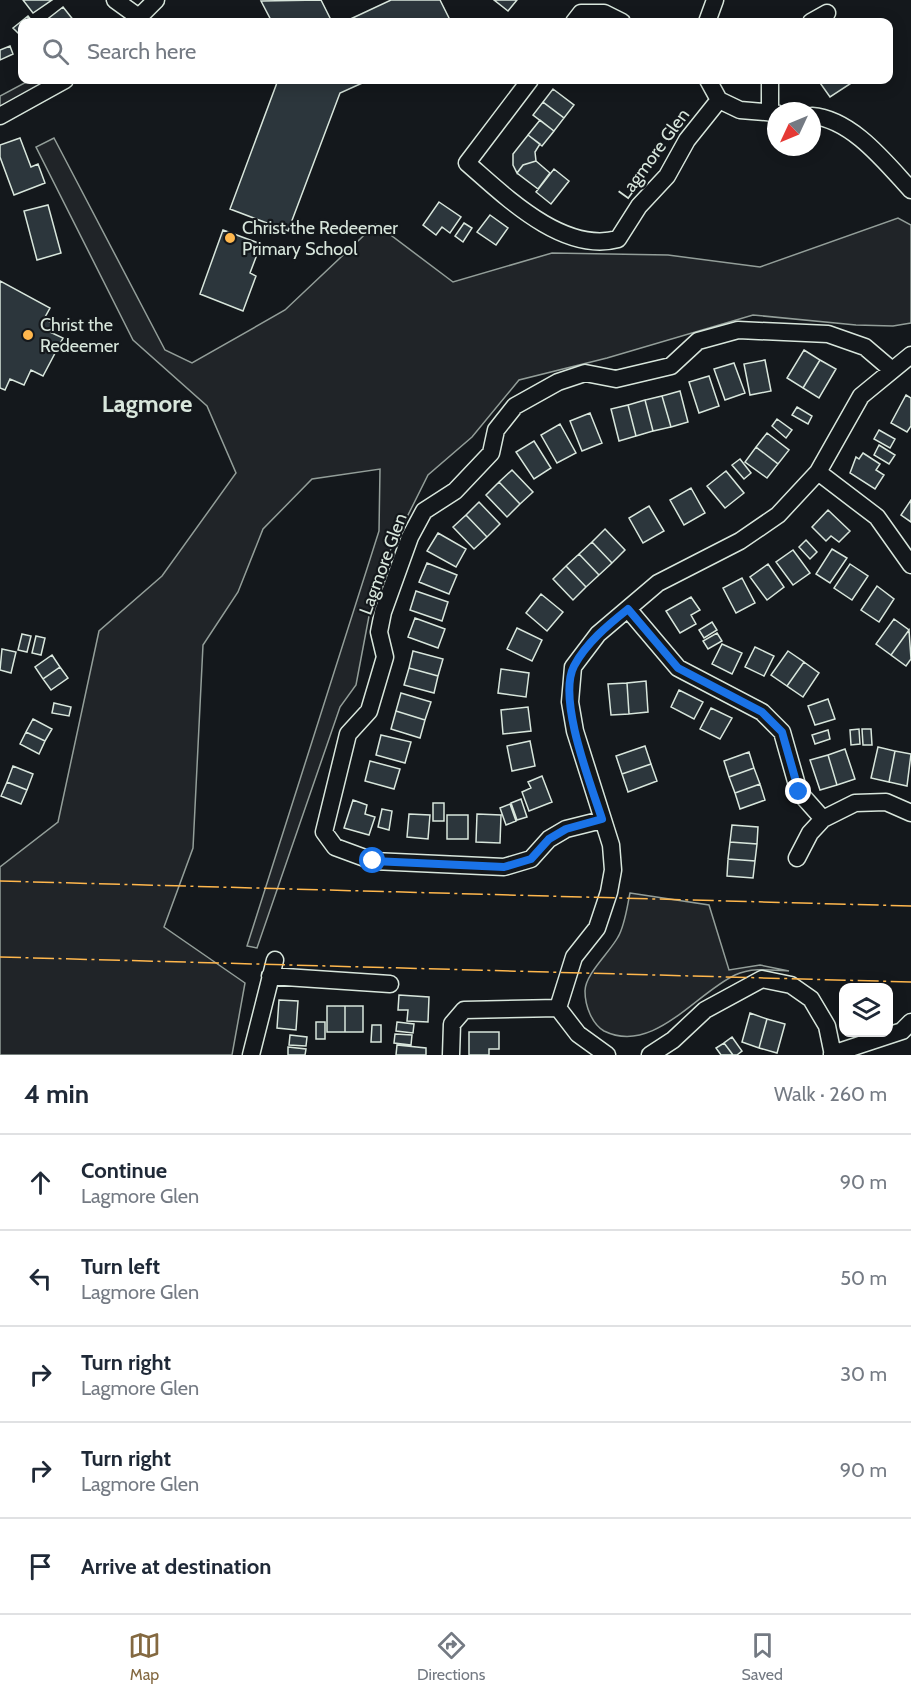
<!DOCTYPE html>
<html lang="en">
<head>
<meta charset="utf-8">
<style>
	:root { --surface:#fff; --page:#f6f6f7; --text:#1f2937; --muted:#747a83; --line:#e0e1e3; --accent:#846941 }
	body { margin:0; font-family:Cabin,sans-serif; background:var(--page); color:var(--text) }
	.controls { position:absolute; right:18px; bottom:18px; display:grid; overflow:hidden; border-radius:12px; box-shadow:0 3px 15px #0003 }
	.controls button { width:54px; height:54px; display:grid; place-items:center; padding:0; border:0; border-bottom:2px solid var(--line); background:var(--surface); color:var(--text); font:30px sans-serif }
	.compass { position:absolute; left:767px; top:102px; width:54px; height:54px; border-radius:50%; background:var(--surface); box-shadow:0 3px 15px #0003; rotate:226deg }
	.stop { position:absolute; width:18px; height:18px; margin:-14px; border:4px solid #1a73e8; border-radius:50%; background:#fff }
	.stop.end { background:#1a73e8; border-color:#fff; box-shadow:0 2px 6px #0008 }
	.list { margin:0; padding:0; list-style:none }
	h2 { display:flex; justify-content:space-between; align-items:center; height:78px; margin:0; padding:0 24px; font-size:26px }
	h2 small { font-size:20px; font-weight:400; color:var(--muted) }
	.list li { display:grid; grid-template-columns:39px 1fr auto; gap:18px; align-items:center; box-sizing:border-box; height:96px; padding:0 24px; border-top:2px solid var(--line) }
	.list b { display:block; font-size:22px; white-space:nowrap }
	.list p { margin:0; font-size:20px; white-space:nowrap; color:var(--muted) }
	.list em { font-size:20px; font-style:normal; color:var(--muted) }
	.icon { flex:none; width:33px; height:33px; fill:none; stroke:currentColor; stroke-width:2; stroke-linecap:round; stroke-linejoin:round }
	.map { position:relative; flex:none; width:911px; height:1055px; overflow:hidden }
	.search { position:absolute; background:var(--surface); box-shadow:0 3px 15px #0003; left:18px; right:18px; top:18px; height:66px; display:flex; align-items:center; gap:15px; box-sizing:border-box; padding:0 21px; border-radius:12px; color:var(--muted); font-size:22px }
	.sheet { height:558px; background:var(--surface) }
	nav { display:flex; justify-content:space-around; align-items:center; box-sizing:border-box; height:84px; border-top:2px solid var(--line); background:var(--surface); font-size:16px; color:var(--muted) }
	nav a { display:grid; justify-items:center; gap:3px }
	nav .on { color:var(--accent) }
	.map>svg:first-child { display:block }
	.green { fill:#202428; stroke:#939e99; stroke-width:1.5 }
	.building { fill:#2c363c; stroke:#d8e6dc; stroke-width:1.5 }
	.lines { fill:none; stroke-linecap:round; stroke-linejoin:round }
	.minor-casing { stroke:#d8e6dc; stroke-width:19 }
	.minor { stroke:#14181c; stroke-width:16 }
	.power { stroke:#ffb74d; stroke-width:1.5; stroke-dasharray:21 4.5 3 4.5; stroke-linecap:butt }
	.route { stroke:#1a73e8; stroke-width:8 }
	.poi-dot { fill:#ffb74d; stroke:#14181c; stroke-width:2 }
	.labels { text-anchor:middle; stroke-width:4.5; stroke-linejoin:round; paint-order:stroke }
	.street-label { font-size:18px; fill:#d8e6dc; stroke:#14181c }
	.poi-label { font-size:18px; fill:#d8e6dc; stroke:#14181c; text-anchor:start }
	.district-label { font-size:24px; font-weight:bold; fill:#d8e6dc; stroke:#14181c }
</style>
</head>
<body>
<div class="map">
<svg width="911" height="1055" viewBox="0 0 911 1055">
	<rect width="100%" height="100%" fill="#14181c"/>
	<path class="green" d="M30,80H49L0,108V96Z
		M54,138L165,350L192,363L285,310L376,224L453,282L552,253L668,255L760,267L898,218L911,225V323L893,326L856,325L753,315L607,358L519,380L472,437L428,475L376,579L356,685L340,707L257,948L247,946L379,531L380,469L312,479L263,529L238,592L203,645L193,848L164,927L245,983L232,1055H0V867L58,822L99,631L162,576L236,473L207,406L133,340L36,147Z
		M630,893L709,905L729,970L760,965L789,971C771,970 752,967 735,975C695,994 653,1055 604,1031C592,1024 585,1006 585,991C585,974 610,952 618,937C625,925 627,907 630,893Z"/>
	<path class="building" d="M23,0H52L33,13Z
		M321,0L332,22H272L261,1Z
		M391,0H440L451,22H344Z
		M494,0H517L508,11Z
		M63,7L75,22H46L45,21Z
		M28,16L33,22H22V31L19,34L13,28Z
		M10,46L13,54L0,60V50Z
		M278,80H369L340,93L288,231L230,209Z
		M818,80H856L830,97Z
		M553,89L574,105L564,118L543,102Z
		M543,102L564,118L554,131L533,115Z
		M540,120L554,131L542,146L528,135Z
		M528,135L540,144L535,152L536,161L523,165L517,173L513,165V154Z
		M20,138L31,167L38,164L45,183L14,195L0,157V145Z
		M536,161L550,173L538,189L517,173L523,165Z
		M554,169L569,181L551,204L536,192Z
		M439,202L461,217L450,233L442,227L436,235L423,225Z
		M48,205L61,253L37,260L24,211Z
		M490,215L508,228L496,245L477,232Z
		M464,223L472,228L463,242L455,236Z
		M223,230L261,244L250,273L256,276L243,311L200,294Z
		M0,281L50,308L44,319L52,323L50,332L63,338L43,376L31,370L24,385L10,379L5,390L0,388Z
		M804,350L820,360L803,388L787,378Z
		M765,360L771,391L750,395L744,364Z
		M820,360L836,369L819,398L803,388Z
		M734,363L745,393L725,400L714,369Z
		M709,376L719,406L699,413L689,382Z
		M680,391L688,422L671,427L662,396Z
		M906,395L911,398V426L907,432L891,423Z
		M662,396L671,427L653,431L645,400Z
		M645,400L653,431L636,436L628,405Z
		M628,405L636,436L619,441L611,409Z
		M797,407L812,416L808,424L792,415Z
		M590,413L602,443L582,451L570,421Z
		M777,419L792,430L786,438L772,426Z
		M560,424L576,453L557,463L541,435Z
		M879,430L895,439L890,448L874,439Z
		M767,433L789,450L778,464L756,447Z
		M534,441L551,468L534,479L516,452Z
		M879,445L895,455L889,464L874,455Z
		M756,447L778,464L767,478L745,462Z
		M863,453L880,464L876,470L884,475L875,489L850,473L856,457L859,459Z
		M740,459L751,473L744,479L732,465Z
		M512,470L533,492L520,504L499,482Z
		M726,471L744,493L725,508L707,486Z
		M499,482L520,504L507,517L486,495Z
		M691,488L705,513L684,525L670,500Z
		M911,500V522L901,515Z
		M479,502L500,524L487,537L466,515Z
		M649,506L664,531L643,543L629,518Z
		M828,510L850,531L839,542L831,536L826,541L812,527Z
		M466,515L487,537L474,549L453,527Z
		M605,529L625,550L612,563L592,542Z
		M438,533L466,549L456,567L427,551Z
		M806,540L817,552L810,559L799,547Z
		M592,542L612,563L599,575L579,554Z
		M832,549L847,558L830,583L816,574Z
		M793,550L810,573L793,585L776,562Z
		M579,554L599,575L586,587L566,566Z
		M427,563L457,575L449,594L419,582Z
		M768,564L784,587L767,600L750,577Z
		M850,564L868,576L852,600L834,588Z
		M566,566L586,587L573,600L553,579Z
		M742,578L755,603L736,613L723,588Z
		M877,586L894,599L879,622L861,610Z
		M416,591L448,602L442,621L410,610Z
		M541,594L563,612L547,631L526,613Z
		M691,597L700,610L691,615L696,624L680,633L666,611Z
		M415,618L445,629L438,648L408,637Z
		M894,619L909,630L891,655L876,644Z
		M712,622L717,630L704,638L699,630Z
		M517,628L542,640L532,661L507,649Z
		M909,630L911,659L906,666L891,655Z
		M717,633L722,641L708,649L703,641Z
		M22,634L31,636L27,652L18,650Z
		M36,636L45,638L41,655L32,653Z
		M722,644L742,653L732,674L712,664Z
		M755,647L774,656L764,676L745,667Z
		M2,649L16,652L11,673L0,670Z
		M413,651L443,659L438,676L409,668Z
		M788,651L804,662L787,686L771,675Z
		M52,655L60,667L43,679L35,667Z
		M804,662L819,673L803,697L787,686Z
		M60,667L68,678L51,690L43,679Z
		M409,668L438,676L434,693L404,685Z
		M501,669L529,673L526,697L498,693Z
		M646,681L648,712L629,714L627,683Z
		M627,683L629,714L611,715L608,684Z
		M679,690L703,702L694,719L671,707Z
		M401,693L431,702L425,720L396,711Z
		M828,699L835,719L815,725L808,706Z
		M54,703L71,707L69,716L52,713Z
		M528,707L531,731L503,734L501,710Z
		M711,708L732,718L720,739L700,729Z
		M396,711L425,720L420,738L391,729Z
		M33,719L52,729L45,741L26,732Z
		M859,729L860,744L851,745L850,730Z
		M862,729H871L872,745H863Z
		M828,730L830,739L815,744L812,735Z
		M26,732L45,741L39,754L20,744Z
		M381,735L411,742L405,763L376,755Z
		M530,741L535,766L512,771L507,746Z
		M645,746L651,764L622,774L616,756Z
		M878,747L895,751L889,782L871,778Z
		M845,749L855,779L837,785L828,755Z
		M895,751L911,754L907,786L889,782Z
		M749,752L754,768L729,777L724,761Z
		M828,755L837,785L820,790L810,760Z
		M370,761L400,769L394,789L365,781Z
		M651,764L657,781L628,792L622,774Z
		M13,766L33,774L27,790L7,782Z
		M754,768L760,784L735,793L729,777Z
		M542,776L552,802L529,811L522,792L531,788L528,782Z
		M7,782L27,790L21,804L1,796Z
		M760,784L765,800L740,809L735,793Z
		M521,799L527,817L517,820L511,803Z
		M353,800L367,805L365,814L375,817L369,835L344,828Z
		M433,803H444V821H433Z
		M510,804L516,821L506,825L500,808Z
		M382,809L392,811L389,830L378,827Z
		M409,814L430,815L428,839L407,837Z
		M477,814L501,815L500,843L476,842Z
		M447,815H468V839H447Z
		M732,825L758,827L757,844L730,842Z
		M730,842L757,844L755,861L728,859Z
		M728,859L755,861L753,878L727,876Z
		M399,995L429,997L428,1022L407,1021L408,1010H398Z
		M279,1000L298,1001L296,1030L277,1028Z
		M327,1006H345V1032H327Z
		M345,1006H363V1032H345Z
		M750,1013L767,1019L759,1048L742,1042Z
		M767,1019L785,1024L777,1053L759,1048Z
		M316,1022H325V1039H316Z
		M397,1022L414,1024L413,1033L396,1031Z
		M372,1025H381V1042H371Z
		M469,1032H499V1049H489V1055H469Z
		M395,1034L412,1035L411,1045L394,1043Z
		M290,1035L307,1037L306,1046L289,1045Z
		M732,1037L742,1051L737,1055H733L724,1043Z
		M724,1043L733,1055H721L716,1048Z
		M397,1045L426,1048V1055H396Z
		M288,1047L306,1049L305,1055H288Z"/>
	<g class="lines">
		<g class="minor-casing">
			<path id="minor" d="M115,0L140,18
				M134,22L156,0
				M574,22L581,13H604L622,22
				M707,22L715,0
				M811,22L827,13
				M530,80L467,163C505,196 563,254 618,239L639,206L667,176L687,140L719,100
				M708,80L719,100L740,110L776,113
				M770,113V80
				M0,116L65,80
				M812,116C852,119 886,163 911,190
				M818,472L877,517L911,565
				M628,609L678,668L762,712L782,732L799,792L823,819
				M602,820L566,829L549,839L531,859L504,867L373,861L335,847L324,832L348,734L369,711L385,657L379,632L383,612L410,537L424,511L455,491L491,453L496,430L515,406L558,382L585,373L616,379L671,366L698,341L738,330L828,334L865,347L892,370
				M797,858L810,833L823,819L855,803L886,802L911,813
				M270,976L390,984
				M558,1008L574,957L597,928L609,892L613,870L611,845L575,731L570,702L573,667L598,634L658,583L740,541L778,515L818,472L861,396L911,355
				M558,1008L578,1034L607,1055
				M832,1054L902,1031L911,1022
				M251,1055L275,960
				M451,1055L452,1024L464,1010L558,1008
				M650,1055L673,1040L705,1010L762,979L791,985L811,999L827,1026L833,1055"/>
		</g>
		<use href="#minor" class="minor"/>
		<path class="power" d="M0,881L911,906
			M0,957L911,982"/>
	</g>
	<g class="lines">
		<path class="route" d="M373,861L504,867L531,859L549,839L566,829L602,819C591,785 557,699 574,666C586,643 608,625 628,609L678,668L762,712L782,732L799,792"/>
	</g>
	<g class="poi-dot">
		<circle cx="230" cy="238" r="6"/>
		<circle cx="28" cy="335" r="6"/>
	</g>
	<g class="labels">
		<g class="street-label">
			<text transform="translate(654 154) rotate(-54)" y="6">Lagmore Glen</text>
			<text transform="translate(383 564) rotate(-70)" y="6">Lagmore Glen</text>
		</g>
		<g class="poi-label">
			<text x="242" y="234">Christ the Redeemer<tspan x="242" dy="21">Primary School</tspan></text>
			<text x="40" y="331">Christ the<tspan x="40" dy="21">Redeemer</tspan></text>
		</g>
		<g class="district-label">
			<text x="147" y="412">Lagmore</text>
		</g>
	</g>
</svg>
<div class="controls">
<button><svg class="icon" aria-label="layers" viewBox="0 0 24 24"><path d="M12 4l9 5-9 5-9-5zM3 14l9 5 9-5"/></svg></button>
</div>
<svg class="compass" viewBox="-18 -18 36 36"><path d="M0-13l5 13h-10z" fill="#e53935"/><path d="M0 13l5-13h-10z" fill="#747a83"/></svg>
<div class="stop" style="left:373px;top:861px"></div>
<div class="stop end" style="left:799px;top:792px"></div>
<div class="search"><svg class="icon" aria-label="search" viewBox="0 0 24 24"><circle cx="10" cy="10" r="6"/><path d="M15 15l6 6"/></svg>Search here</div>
</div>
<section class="sheet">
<h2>4 min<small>Walk · 260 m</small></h2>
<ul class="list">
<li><svg class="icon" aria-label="ahead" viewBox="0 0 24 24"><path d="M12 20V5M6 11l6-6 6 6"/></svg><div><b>Continue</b><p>Lagmore Glen</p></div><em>90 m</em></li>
<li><svg class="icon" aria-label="left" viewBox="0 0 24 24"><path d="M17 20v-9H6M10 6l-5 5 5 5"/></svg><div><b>Turn left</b><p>Lagmore Glen</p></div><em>50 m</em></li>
<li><svg class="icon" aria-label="right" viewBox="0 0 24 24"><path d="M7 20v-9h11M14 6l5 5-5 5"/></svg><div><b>Turn right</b><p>Lagmore Glen</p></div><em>30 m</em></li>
<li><svg class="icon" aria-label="right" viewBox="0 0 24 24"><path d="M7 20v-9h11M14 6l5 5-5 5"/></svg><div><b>Turn right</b><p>Lagmore Glen</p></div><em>90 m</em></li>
<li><svg class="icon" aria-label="arrive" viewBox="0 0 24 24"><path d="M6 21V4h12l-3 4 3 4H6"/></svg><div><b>Arrive at destination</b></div></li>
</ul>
</section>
<nav>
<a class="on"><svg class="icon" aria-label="map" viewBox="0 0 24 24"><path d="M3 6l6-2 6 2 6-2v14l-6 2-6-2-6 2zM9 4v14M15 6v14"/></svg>Map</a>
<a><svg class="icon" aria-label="directions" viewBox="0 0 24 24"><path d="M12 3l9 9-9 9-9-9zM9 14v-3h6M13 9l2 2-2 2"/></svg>Directions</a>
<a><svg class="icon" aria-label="saved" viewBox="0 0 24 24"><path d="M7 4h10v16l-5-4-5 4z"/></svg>Saved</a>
</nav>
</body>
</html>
